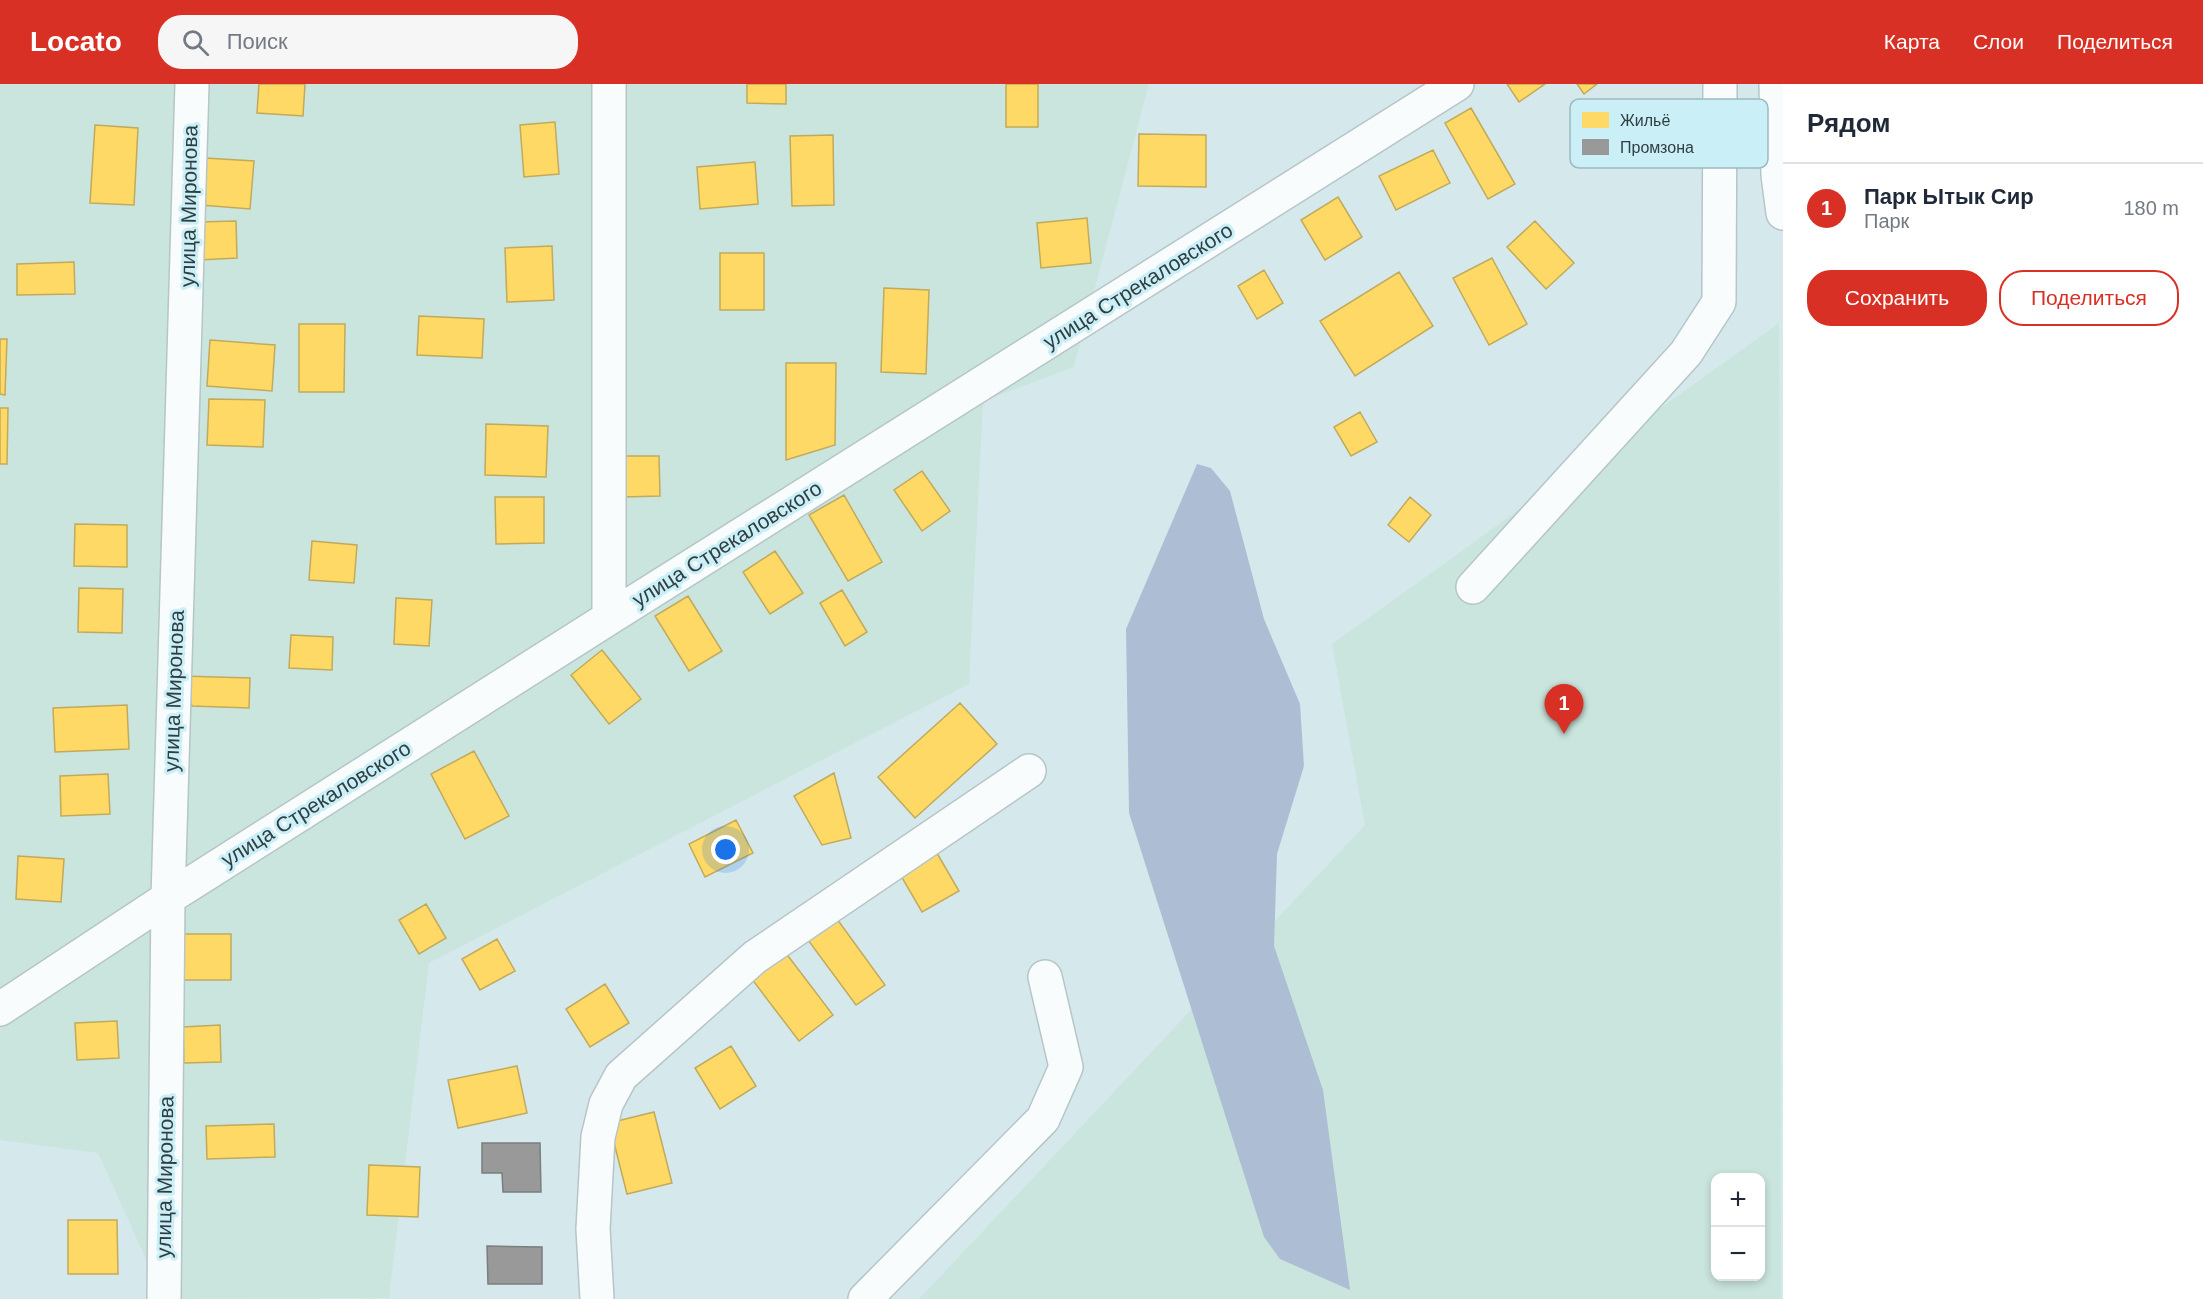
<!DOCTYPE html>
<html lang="ru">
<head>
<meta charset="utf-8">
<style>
	:root { --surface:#fff; --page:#f6f6f7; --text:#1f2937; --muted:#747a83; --line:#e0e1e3; --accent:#d93025 }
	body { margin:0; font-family:Helvetica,sans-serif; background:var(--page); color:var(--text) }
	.controls { position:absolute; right:18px; bottom:18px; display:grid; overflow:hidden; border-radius:12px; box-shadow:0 3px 9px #0003 }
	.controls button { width:54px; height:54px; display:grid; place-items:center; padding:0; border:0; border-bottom:2px solid var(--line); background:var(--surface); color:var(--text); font:30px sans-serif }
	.you { position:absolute; left:726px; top:766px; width:21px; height:21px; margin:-15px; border:4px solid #fff; border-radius:50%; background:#1a73e8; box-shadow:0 0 0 9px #1a73e833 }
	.badge { display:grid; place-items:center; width:39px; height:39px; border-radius:50%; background:var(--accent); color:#fff; font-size:20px; font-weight:700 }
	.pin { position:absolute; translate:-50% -50px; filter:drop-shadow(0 2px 3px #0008) }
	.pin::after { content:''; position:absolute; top:32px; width:21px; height:18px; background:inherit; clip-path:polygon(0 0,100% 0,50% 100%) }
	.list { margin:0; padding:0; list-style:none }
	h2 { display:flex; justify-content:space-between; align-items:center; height:78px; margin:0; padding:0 24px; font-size:26px }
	h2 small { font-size:20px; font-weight:400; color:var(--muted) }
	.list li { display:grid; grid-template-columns:39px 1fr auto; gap:18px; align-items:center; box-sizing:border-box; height:90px; padding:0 24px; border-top:2px solid var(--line) }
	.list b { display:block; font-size:22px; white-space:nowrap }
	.list p { margin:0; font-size:20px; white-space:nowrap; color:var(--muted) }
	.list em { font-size:20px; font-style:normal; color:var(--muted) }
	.actions { display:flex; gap:12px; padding:18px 24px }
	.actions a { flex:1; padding:14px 0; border:2px solid var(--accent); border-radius:24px; text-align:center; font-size:21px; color:var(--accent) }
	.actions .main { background:var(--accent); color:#fff }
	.icon { flex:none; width:33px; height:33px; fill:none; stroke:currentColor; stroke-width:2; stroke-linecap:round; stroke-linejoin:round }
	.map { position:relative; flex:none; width:1783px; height:1215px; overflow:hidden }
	header { display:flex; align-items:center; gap:36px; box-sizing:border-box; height:84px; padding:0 30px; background:var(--accent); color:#fff }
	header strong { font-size:28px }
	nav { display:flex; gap:33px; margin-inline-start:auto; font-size:21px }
	.search { width:420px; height:54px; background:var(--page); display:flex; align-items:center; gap:15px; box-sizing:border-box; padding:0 21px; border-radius:24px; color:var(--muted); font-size:22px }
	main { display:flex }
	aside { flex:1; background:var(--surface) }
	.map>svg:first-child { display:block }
	.green { fill:#cae5dd; fill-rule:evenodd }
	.water { fill:#adbed4 }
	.homes { fill:#ffd966; stroke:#c1aa5b; stroke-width:1.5 }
	.industry { fill:#999; stroke:#7a7e7f; stroke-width:1.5 }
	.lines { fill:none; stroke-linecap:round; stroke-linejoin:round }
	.minor-casing { stroke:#b6c5c8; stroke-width:36 }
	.minor { stroke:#f9fcfc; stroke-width:33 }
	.labels { text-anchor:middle; stroke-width:6; stroke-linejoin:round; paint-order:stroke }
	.street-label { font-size:21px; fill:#303e41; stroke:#cbeff7 }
	.key { fill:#cbeff7; stroke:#9cbac0; stroke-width:1.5 }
	.key-label { font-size:16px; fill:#303e41 }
</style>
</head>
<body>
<header>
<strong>Locato</strong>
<div class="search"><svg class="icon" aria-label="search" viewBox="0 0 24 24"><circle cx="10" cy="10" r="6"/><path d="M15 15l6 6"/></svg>Поиск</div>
<nav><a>Карта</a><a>Слои</a><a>Поделиться</a></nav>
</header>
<main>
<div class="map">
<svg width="1783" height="1215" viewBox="0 0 1783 1215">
	<rect width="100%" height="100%" fill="#d5e9ed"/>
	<path class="green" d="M0,0H1149L1074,283L983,317L969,600L429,879L389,1214L164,1215L98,1069L0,1056Z
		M1779,239L1781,1215H919L1365,741L1332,560ZM1716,1094H1760V1192H1716Z"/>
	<path class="water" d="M1197,380L1211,384L1230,407L1264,535L1300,620L1304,682L1277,770L1274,862L1323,1006L1350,1206L1280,1175L1264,1153L1129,729L1126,545Z"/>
	<path class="homes" d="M259,0H305L303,32L257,29Z
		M747,0H786V20L747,19Z
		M1006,0H1038V43H1006Z
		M1507,0H1545L1519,18Z
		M1577,0H1597L1584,10Z
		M1471,24L1515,100L1488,115L1445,39Z
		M555,38L559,90L524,93L520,41Z
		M95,41L138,44L134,121L90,119Z
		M1139,50L1206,51V103L1138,102Z
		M833,51L834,121L792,122L790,52Z
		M1433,66L1450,99L1396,126L1379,92Z
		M205,74L254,77L250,125L201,121Z
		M755,78L758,120L700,125L697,83Z
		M1338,113L1362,153L1325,176L1301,136Z
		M1087,134L1091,179L1041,184L1037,139Z
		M236,137L237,174L199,176L198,138Z
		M1535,137L1574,179L1546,205L1507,163Z
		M552,162L554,216L507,218L505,164Z
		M720,169H764V226H720Z
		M1492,174L1527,240L1489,261L1453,194Z
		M74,178L75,210L17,211V180Z
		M1264,186L1283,219L1257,235L1238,202Z
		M1399,188L1433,242L1355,292L1320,237Z
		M884,204L929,206L926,290L881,288Z
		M419,232L484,235L482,274L417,271Z
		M299,240H345L344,308H299Z
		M0,255H7L5,311L0,310Z
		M210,256L275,261L272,307L207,302Z
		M786,279H836L835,361L786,376Z
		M209,315L265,316L263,363L207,361Z
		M0,324H8L7,380H0Z
		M1360,328L1377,358L1351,372L1334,343Z
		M486,340L548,342L546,393L485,391Z
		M622,372H659L660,412L622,413Z
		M922,387L950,427L922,447L894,406Z
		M844,411L882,478L848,497L809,431Z
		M495,413H544V459L496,460Z
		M1410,413L1431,431L1409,458L1388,441Z
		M75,440L127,441V483L74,482Z
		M312,457L357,461L354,499L309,496Z
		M775,467L803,509L770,530L743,488Z
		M79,504L123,505L122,549L78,548Z
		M842,506L867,548L845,562L820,519Z
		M688,512L722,567L689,587L655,532Z
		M396,514L432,516L429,562L394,560Z
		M291,551L333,553L332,586L289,584Z
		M602,566L641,615L609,640L571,591Z
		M182,592L250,594L249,624L192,622Z
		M960,619L997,660L915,734L878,693Z
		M127,621L129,665L55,668L53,624Z
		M474,667L509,732L465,755L431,690Z
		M834,689L851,754L822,761L794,712Z
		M108,690L110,730L61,732L60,692Z
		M736,736L753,769L705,793L689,760Z
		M934,764L959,807L922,828L897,785Z
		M18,772L64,775L61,818L16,815Z
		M426,820L446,854L419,870L399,836Z
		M837,835L885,901L856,921L808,856Z
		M178,850H231V896H179Z
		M497,855L515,887L480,906L462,875Z
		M782,864L833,931L799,957L748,890Z
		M605,900L629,939L590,963L566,925Z
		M117,937L119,974L77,976L75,939Z
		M220,941L221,978L184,979L183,943Z
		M731,962L756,1002L720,1025L695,984Z
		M517,982L527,1029L458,1044L448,996Z
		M654,1028L672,1099L627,1110L609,1039Z
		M274,1040L275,1073L207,1075L206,1042Z
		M369,1081L420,1083L418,1133L367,1131Z
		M68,1136H117L118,1190H68Z"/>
	<path class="industry" d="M482,1059H540L541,1108H503L502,1089H482Z
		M487,1162L542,1163V1200H488Z"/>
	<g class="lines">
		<g class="minor-casing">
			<path id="minor" d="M1776,0L1778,91L1783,129
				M1473,503L1686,269L1719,218L1720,0
				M609,534V0
				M0,925L168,814L609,534L1457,0
				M164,1215L168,814L192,0
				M597,1215L593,1145L598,1053L606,1020L621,992L755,873L1029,687
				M865,1215L1043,1035L1066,983L1045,893"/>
		</g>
		<use href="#minor" class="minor"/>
	</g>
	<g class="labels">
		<g class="street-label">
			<text transform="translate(189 122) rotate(-89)" y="7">улица Миронова</text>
			<text transform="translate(1138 202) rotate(-32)" y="7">улица Стрекаловского</text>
			<text transform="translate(727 460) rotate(-32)" y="7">улица Стрекаловского</text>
			<text transform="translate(174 607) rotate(-88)" y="7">улица Миронова</text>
			<text transform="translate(316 720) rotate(-32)" y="7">улица Стрекаловского</text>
			<text transform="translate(165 1093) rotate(-89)" y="7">улица Миронова</text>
		</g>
	</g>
	<rect x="1570" y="15" width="198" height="69" rx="9" class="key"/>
	<rect x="1582" y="28" width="27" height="16" fill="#ffd966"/>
	<rect x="1582" y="55" width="27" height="16" fill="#999"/>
	<g class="key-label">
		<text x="1620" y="42">Жильё</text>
		<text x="1620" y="69">Промзона</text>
	</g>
</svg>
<div class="controls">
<button>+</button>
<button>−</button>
</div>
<div class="you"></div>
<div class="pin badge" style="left:1564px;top:650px">1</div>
</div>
<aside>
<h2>Рядом<small></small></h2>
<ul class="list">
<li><span class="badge">1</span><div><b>Парк Ытык Сир</b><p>Парк</p></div><em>180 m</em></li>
</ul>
<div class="actions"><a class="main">Сохранить</a><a>Поделиться</a></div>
</aside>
</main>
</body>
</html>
